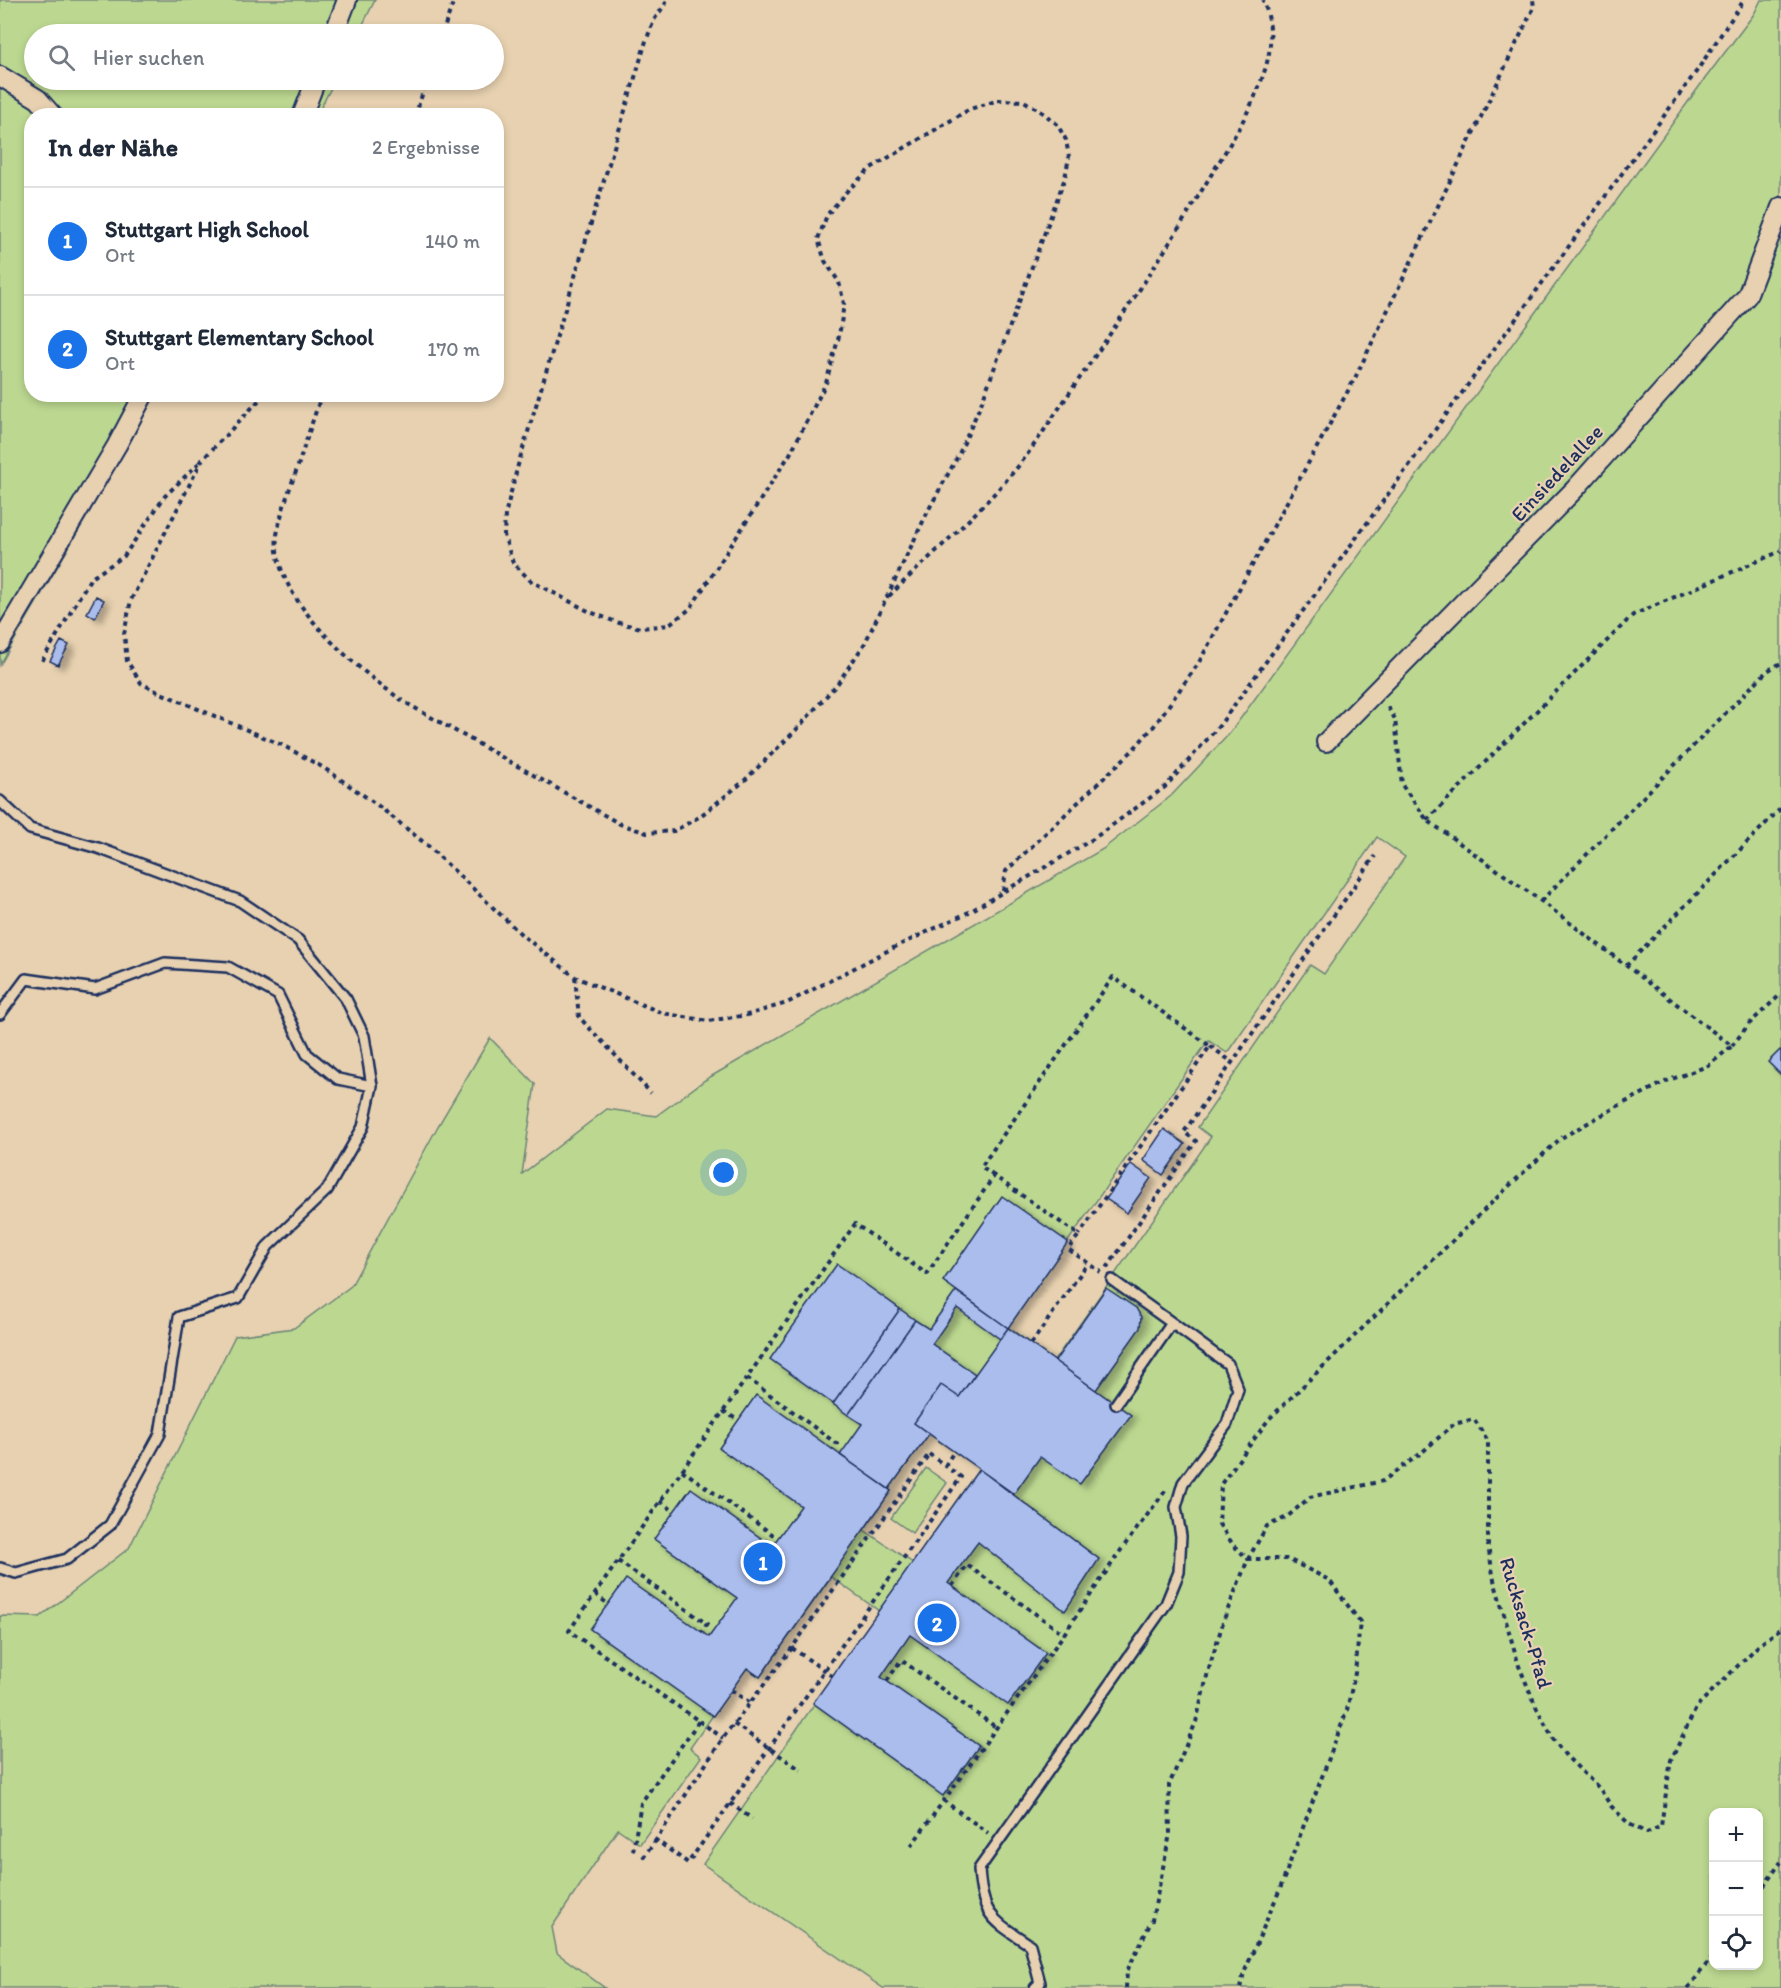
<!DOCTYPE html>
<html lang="de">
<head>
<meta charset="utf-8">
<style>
	:root { --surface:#fff; --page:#f6f6f7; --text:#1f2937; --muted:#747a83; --line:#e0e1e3; --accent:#1a73e8 }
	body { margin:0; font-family:Itim,sans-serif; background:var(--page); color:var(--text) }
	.controls { position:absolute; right:18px; bottom:18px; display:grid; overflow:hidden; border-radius:12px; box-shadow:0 3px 9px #0003 }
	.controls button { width:54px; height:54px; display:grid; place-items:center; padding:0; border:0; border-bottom:2px solid var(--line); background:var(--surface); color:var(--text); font:30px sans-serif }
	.you { position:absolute; left:724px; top:1173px; width:21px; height:21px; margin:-15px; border:4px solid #fff; border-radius:50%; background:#1a73e8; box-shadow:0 0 0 9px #1a73e833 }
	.badge { display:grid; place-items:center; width:39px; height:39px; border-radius:50%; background:var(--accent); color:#fff; font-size:20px; font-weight:700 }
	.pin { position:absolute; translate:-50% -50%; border:3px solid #fff; box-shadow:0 2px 6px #0006 }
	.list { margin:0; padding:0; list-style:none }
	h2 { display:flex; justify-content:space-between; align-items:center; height:78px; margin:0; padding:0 24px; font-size:26px }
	h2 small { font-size:20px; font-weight:400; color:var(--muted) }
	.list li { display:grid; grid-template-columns:39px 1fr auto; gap:18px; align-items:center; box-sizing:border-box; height:108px; padding:0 24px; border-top:2px solid var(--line) }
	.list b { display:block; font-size:22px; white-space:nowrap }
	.list p { margin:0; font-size:20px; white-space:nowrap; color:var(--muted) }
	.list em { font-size:20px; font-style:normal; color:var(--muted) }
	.icon { flex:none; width:33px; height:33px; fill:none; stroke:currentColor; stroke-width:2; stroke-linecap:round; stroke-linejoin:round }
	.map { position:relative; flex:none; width:1781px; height:1988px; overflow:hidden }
	.search { position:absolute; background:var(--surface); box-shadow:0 3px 9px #0003; left:24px; top:24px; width:480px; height:66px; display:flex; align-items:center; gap:15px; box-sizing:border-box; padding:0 21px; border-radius:33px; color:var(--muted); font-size:22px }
	.panel { position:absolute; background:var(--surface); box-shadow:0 3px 9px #0003; left:24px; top:108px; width:480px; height:294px; border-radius:24px }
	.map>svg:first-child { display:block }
	.green { fill:#bcd890; stroke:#6c8477; stroke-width:1.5; fill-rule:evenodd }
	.building { fill:#abbdec; stroke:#1b2f5e; stroke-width:1.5; filter:url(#shadow) }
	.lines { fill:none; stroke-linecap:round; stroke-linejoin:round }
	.service-casing { stroke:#1b2f5e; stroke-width:14 }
	.minor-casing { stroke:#1b2f5e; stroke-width:22 }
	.path { stroke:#1b2f5e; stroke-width:4; stroke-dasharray:4.5 4.5; stroke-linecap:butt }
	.service { stroke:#e7d1b0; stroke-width:9 }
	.minor { stroke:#e7d1b0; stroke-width:18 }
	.labels { text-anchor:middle; stroke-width:4.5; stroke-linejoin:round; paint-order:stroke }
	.street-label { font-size:21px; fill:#1b2f5e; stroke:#e7d1b0 }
</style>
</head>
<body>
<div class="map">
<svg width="1781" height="1988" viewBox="0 0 1781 1988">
	<defs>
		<filter id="shadow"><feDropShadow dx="6" dy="4" stdDeviation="3" flood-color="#0004"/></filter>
	</defs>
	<rect width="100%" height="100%" fill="#e7d1b0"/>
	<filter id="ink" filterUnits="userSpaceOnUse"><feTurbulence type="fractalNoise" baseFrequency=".0167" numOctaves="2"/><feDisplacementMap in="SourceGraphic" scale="12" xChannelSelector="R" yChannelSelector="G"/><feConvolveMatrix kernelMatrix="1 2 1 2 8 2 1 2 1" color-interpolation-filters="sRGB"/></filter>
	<g filter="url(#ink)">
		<path class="green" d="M0,0H375L358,34H34V80H335L317,115L32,116V394L155,395L125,451L0,665Z
			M1761,0H1781V1988H883L703,1864L879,1611L831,1577L760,1677L746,1668L690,1748L701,1757L640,1844L618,1829L552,1927L557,1953L605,1988H0V1616L40,1617L129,1548L235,1336L294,1328L351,1286L438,1126L490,1038L535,1084L522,1174L607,1109L656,1116L705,1080L1103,849L1171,796L1230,733L1704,80L1754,14ZM1377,837L1405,857L1324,974L1310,965L1198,1127L1211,1137L1054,1361L1008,1327L1206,1044L1209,1041L1227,1053ZM929,1434L979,1469L913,1563L864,1530L891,1491L889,1489ZM1714,1812H1758V1966H1714Z
			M926,1468L947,1483L912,1533L891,1518Z"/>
		<path class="building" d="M96,596L104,600L95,618L87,613Z
			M61,641L69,645L58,665L50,661Z
			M1780,1050L1781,1051V1075L1768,1062Z
			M1164,1129L1185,1144L1163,1175L1143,1160Z
			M1131,1164L1151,1178L1127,1213L1106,1199Z
			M1002,1196L1068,1242L1008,1328L943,1281Z
			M837,1264L900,1309L833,1404L770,1359Z
			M1106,1288L1136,1308L1141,1317L1140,1328L1096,1390L1055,1361Z
			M956,1291L1008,1328L1000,1339L957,1308L932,1344L975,1374L959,1397L941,1385L914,1423L929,1434L889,1489L840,1455L862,1424L848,1415L915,1320L929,1329Z
			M900,1309L915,1320L848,1415L833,1404Z
			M1008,1328L1131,1415L1080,1484L1040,1457L1014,1494L914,1423L941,1385L959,1397Z
			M756,1395L891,1491L760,1677L747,1668L713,1716L590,1629L626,1579L709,1637L737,1598L654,1539L691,1488L772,1546L801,1506L719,1448Z
			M979,1469L1099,1559L1065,1611L978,1542L948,1583L1046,1653L1008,1705L910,1635L881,1677L979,1746L943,1796L813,1703Z"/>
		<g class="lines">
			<g class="service-casing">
				<path id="service" d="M0,801L30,829L98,848L240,901L298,940L346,999L364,1036L372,1086L363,1127L327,1190L268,1246L238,1298L179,1317L160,1434L110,1525L67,1559L16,1573L0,1568
					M0,1014L26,979L95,989L165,963L228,967L278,995L307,1054L338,1079L372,1086
					M1112,1280L1172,1323L1116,1404
					M1035,1988L1040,1983L1030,1945C993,1920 982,1917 979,1869L1166,1604L1179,1572L1181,1536L1176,1507L1183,1483L1227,1424L1238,1389L1228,1364L1172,1323"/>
			</g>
			<g class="minor-casing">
				<path id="minor" d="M334,34L347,0
					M0,76L38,99L53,116
					M302,116L316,80
					M0,643L117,445L144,394
					M1326,742L1575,489L1747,296L1781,207"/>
			</g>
			<path class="path" d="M442,34L454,0
				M415,116L427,80
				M265,394L202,460L131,600L124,634L127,661L141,683L154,690L282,745L324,768L376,804L427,845L522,935L575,977L662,1013L708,1021L747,1015L787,1003L889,950L969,912L1093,839L1165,787L1219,726L1696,72L1744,0
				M322,394C313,419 305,444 297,469C289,490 281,512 277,535C269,597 360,672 406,703L620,824L647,833L674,831L699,817L743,782L797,729L838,683L865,643L929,509L959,454L981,404L1065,178L1069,157L1066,140L1057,124L1042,112L1024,101L999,100L970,109L871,168L847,191L827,215L818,239L825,261L839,282L844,304L839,336L826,383L790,454L690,609L668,625L641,628L619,623L590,612L531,581L513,563L504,535L505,515L518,465L646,41L654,20L668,0
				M889,596C933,553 981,512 1020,464C1040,438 1058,409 1077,382C1123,316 1167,249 1208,180C1230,144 1262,94 1269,53C1272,35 1270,17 1263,0
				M42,661L90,579L124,556L165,496L199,463
				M1427,820L1633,615L1781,551
				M1003,891L1006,871L1132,751L1154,726L1198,664L1355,378L1534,7L1533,0
				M1541,901L1767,671L1781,663
				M1626,966L1781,808
				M575,977L579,1017L651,1093
				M1210,1046L1232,1062
				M1732,1046L1749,1024L1781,994
				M994,1176L981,1167L1113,977L1210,1046L1079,1235
				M1107,1268L1196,1141L1184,1132L1375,856
				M1031,1344L1088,1263
				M747,1378L837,1444L833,1450
				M723,1411L738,1420
				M929,1454L961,1477L688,1863L656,1840L723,1738L792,1648Z
				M945,1466L954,1451
				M682,1470L772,1534L766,1542
				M660,1501L674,1511
				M618,1561L707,1624L702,1632
				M952,1586L967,1565L1064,1634
				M595,1594L608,1604
				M792,1648L832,1676
				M887,1681L901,1660L997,1728
				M731,1690L749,1702
				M699,1721L723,1738
				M734,1724L801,1770
				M943,1800L988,1833
				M730,1803L752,1819
				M911,1846L1064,1634L1121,1550L1166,1490
				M633,1851L641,1803L699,1721L569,1631L855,1224L927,1274L994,1176L1079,1235L1068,1249L1101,1272
				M643,1858L656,1840
				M1758,1894L1781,1862
				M1126,1988L1127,1971L1152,1920L1170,1834L1169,1785L1196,1722L1208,1672L1224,1619L1248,1559L1267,1526L1287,1517L1310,1497L1383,1481L1420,1454L1454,1424L1474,1419L1488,1441V1546L1494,1580L1519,1666L1537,1709L1553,1739L1566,1756L1600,1789L1611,1806L1629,1824L1647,1833L1661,1826L1671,1760L1697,1706L1758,1646L1781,1628
				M1240,1988L1244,1973L1280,1889L1347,1710L1355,1673L1360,1622L1329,1580L1288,1559H1248L1234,1546L1219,1524L1221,1484L1269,1419L1509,1186L1561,1138L1618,1106L1669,1080L1708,1066L1732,1046L1541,901L1427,820L1402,785L1395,719L1386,704
				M1688,1988L1714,1955"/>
			<use href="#service" class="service"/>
			<use href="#minor" class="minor"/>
		</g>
	</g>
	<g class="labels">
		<g class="street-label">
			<text transform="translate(1557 473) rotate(-47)" y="7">Einsiedelallee</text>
			<text transform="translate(1526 1623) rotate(73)" y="7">Rucksack-Pfad</text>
		</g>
	</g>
</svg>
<div class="controls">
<button>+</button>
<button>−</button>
<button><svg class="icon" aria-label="locate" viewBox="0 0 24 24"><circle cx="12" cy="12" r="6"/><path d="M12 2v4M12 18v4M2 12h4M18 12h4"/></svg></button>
</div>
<div class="you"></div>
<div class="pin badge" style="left:763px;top:1562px">1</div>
<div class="pin badge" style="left:937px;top:1623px">2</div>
<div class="search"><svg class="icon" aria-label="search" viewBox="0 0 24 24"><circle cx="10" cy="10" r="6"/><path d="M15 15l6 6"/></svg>Hier suchen</div>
<section class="panel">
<h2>In der Nähe<small>2 Ergebnisse</small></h2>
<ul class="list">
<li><span class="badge">1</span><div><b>Stuttgart High School</b><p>Ort</p></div><em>140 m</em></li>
<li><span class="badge">2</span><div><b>Stuttgart Elementary School</b><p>Ort</p></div><em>170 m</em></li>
</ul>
</section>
</div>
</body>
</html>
